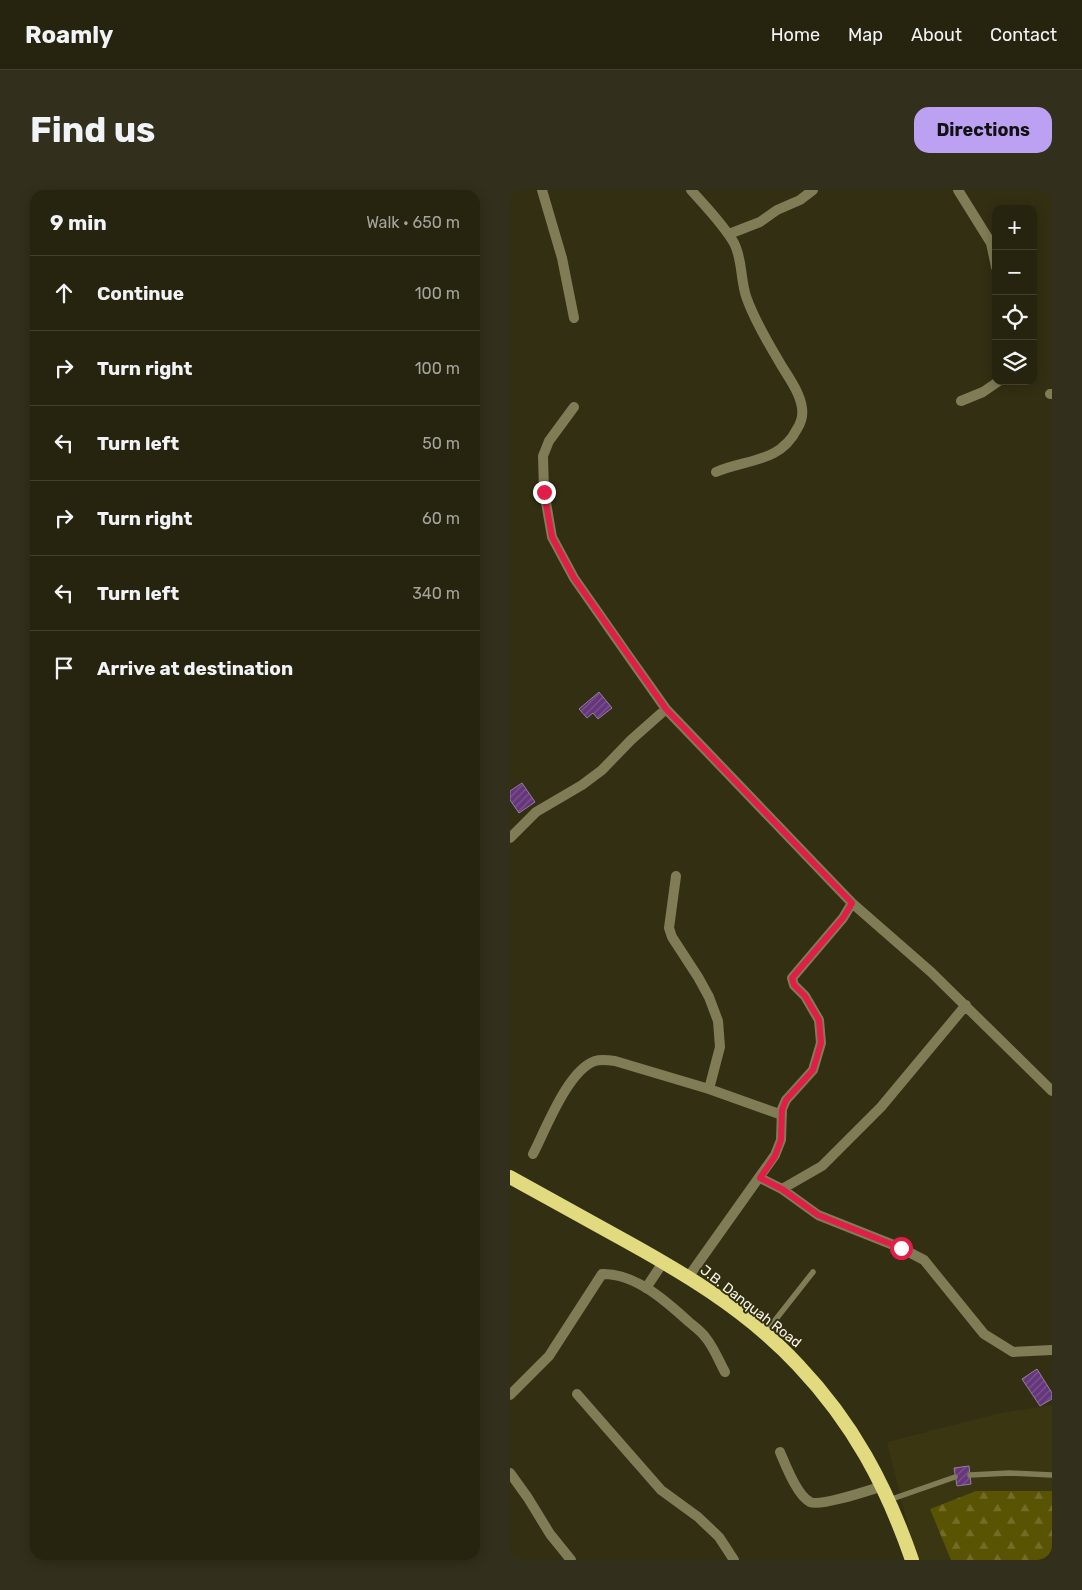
<!DOCTYPE html>
<html lang="en">
<head>
<meta charset="utf-8">
<style>
	:root { --surface:#26230e; --page:#322f1c; --text:#f1f3f6; --muted:#a4a49e; --line:#42402e; --accent:#bca0f2 }
	body { margin:0; font-family:Rubik,sans-serif; background:var(--page); color:var(--text) }
	.controls { position:absolute; right:15px; top:15px; display:grid; overflow:hidden; border-radius:10px; box-shadow:0 2px 12px #0003 }
	.controls button { width:45px; height:45px; display:grid; place-items:center; padding:0; border:0; border-bottom:1px solid var(--line); background:var(--surface); color:var(--text); font:25px sans-serif }
	.stop { position:absolute; width:15px; height:15px; margin:-11px; border:4px solid #e11d48; border-radius:50%; background:#fff }
	.stop.end { background:#e11d48; border-color:#fff; box-shadow:0 1px 5px #0008 }
	.list { margin:0; padding:0; list-style:none }
	h2 { display:flex; justify-content:space-between; align-items:center; height:65px; margin:0; padding:0 20px; font-size:21px }
	h2 small { font-size:16px; font-weight:400; color:var(--muted) }
	.list li { display:grid; grid-template-columns:32px 1fr auto; gap:15px; align-items:center; box-sizing:border-box; height:75px; padding:0 20px; border-top:1px solid var(--line) }
	.list b { display:block; font-size:19px; white-space:nowrap }
	.list em { font-size:16px; font-style:normal; color:var(--muted) }
	.icon { flex:none; width:28px; height:28px; fill:none; stroke:currentColor; stroke-width:2; stroke-linecap:round; stroke-linejoin:round }
	.map { position:relative; flex:none; width:542px; height:1370px; overflow:hidden; border-radius:15px }
	header { display:flex; align-items:center; gap:30px; box-sizing:border-box; height:70px; padding:0 25px; background:var(--surface); border-bottom:1px solid var(--line) }
	header strong { font-size:24px }
	nav { display:flex; gap:28px; margin-inline-start:auto; font-size:18px }
	.intro { display:flex; align-items:center; justify-content:space-between; box-sizing:border-box; height:120px; padding:0 30px }
	h1 { margin:0; font-size:35px }
	.button { padding:12px 22px; border-radius:15px; background:var(--accent); color:#111; font-size:18px; font-weight:700 }
	main { display:flex; gap:30px; padding:0 30px }
	aside { flex:1; background:var(--surface); border-radius:15px; box-shadow:0 2px 12px #0003 }
	.map>svg:first-child { display:block }
	.built { fill:#3a3612 }
	.forest { fill:url(#forest-firs) }
	.building { fill:url(#building-hatch); stroke:#92819c }
	.lines { fill:none; stroke-linecap:round; stroke-linejoin:round }
	.service { stroke:#7f7c56; stroke-width:5.5 }
	.minor { stroke:#7f7c56; stroke-width:10 }
	.trunk { stroke:#e1da7e; stroke-width:14 }
	.route { stroke:#e11d48; stroke-width:6 }
	.labels { text-anchor:middle; stroke-width:4; stroke-linejoin:round; paint-order:stroke }
	.street-label { font-size:14px; fill:#f7f6e5; stroke:#322f13 }
</style>
</head>
<body>
<header>
<strong>Roamly</strong>
<nav><a>Home</a><a>Map</a><a>About</a><a>Contact</a></nav>
</header>
<div class="intro"><h1>Find us</h1><a class="button">Directions</a></div>
<main>
<aside>
<h2>9 min<small>Walk · 650 m</small></h2>
<ul class="list">
<li><svg class="icon" aria-label="ahead" viewBox="0 0 24 24"><path d="M12 20V5M6 11l6-6 6 6"/></svg><div><b>Continue</b></div><em>100 m</em></li>
<li><svg class="icon" aria-label="right" viewBox="0 0 24 24"><path d="M7 20v-9h11M14 6l5 5-5 5"/></svg><div><b>Turn right</b></div><em>100 m</em></li>
<li><svg class="icon" aria-label="left" viewBox="0 0 24 24"><path d="M17 20v-9H6M10 6l-5 5 5 5"/></svg><div><b>Turn left</b></div><em>50 m</em></li>
<li><svg class="icon" aria-label="right" viewBox="0 0 24 24"><path d="M7 20v-9h11M14 6l5 5-5 5"/></svg><div><b>Turn right</b></div><em>60 m</em></li>
<li><svg class="icon" aria-label="left" viewBox="0 0 24 24"><path d="M17 20v-9H6M10 6l-5 5 5 5"/></svg><div><b>Turn left</b></div><em>340 m</em></li>
<li><svg class="icon" aria-label="arrive" viewBox="0 0 24 24"><path d="M6 21V4h12l-3 4 3 4H6"/></svg><div><b>Arrive at destination</b></div></li>
</ul>
</aside>
<div class="map">
<svg width="542" height="1370" viewBox="0 0 542 1370">
	<defs>
		<pattern id="forest-firs" width="22" height="20" patternUnits="userSpaceOnUse" patternTransform="scale(1.25)"><rect width="22" height="20" fill="#595304"/><path d="M5 1l3.5 6h-7zM16 11l3.5 6h-7z" fill="#726c28"/></pattern>
		<pattern id="building-hatch" width="6" height="6" patternUnits="userSpaceOnUse" patternTransform="scale(1.25)"><rect width="6" height="6" fill="#65367c"/><path d="M-1 1l2-2M0 6l6-6M5 7l2-2" fill="none" stroke="#7c548e"/></pattern>
	</defs>
	<rect width="100%" height="100%" fill="#322f13"/>
	<path class="built" d="M542,1215V1370H408L400,1344L377,1252L491,1223Z"/>
	<path class="forest" d="M466,1301H542V1370H441L420,1319Z"/>
	<path class="building" d="M89,502L102,518L88,529L83,523L77,528L69,519Z
		M12,593L25,612L9,623L0,610V601Z
		M527,1179L542,1203V1209L530,1216L512,1189Z
		M459,1276L461,1294L447,1296L444,1278Z"/>
	<g class="lines">
		<path class="service" d="M255,1143L303,1082
			M460,1285L499,1283L542,1285
			M379,1310L445,1287"/>
		<path class="minor" d="M32,0L52,68L64,128
			M181,0C196,17 213,34 224,53C233,70 230,91 237,109C245,131 258,153 270,173C278,187 290,202 292,218C293,225 291,233 287,239C270,273 236,269 206,282
			M448,0L481,53L486,77
			M219,44L250,32L267,20L290,10L303,0
			M540,204H542
			M451,211L473,202L489,191
			M64,217L39,251L33,266L34,301L42,347L64,388L115,461L156,519L342,713L421,782L542,901
			M0,648L26,622L72,595L92,580L121,550L156,519
			M166,686L159,738L162,747L188,787L199,807L208,831L210,857L199,899
			M23,964C36,939 58,880 85,871C91,869 98,870 105,871L199,899L272,925
			M250,988L272,999L308,1025L391,1058L414,1070L474,1144L503,1162L542,1160
			M272,999L312,976L371,917L456,815
			M179,1086L265,965L271,950L272,919L276,910L303,880L311,853L309,830L295,806L284,795L282,788L333,728L342,713
			M136,1098L154,1071
			M67,1204L151,1300L188,1327L209,1347L224,1370
			M0,1205L39,1166L92,1084C125,1083 156,1111 179,1132C185,1137 192,1142 196,1148C204,1158 209,1171 215,1182
			M270,1262C276,1276 287,1305 300,1312C310,1317 360,1300 373,1296
			M0,1283L18,1308L40,1344L61,1370"/>
		<path class="trunk" d="M0,987C34,1006 69,1025 103,1044C169,1080 236,1119 288,1175C343,1233 376,1295 402,1370"/>
	</g>
	<g class="lines">
		<path class="route" d="M34,302L42,347L64,388L156,519L342,713L333,728L282,788L284,795L295,806L309,830L311,853L303,880L276,910L272,920L271,950L265,966L250,988L272,999L308,1025L391,1058"/>
	</g>
	<g class="labels">
		<g class="street-label">
			<text transform="translate(241 1116) rotate(38)" y="5">J.B. Danquah Road</text>
		</g>
	</g>
</svg>
<div class="controls">
<button>+</button>
<button>−</button>
<button><svg class="icon" aria-label="locate" viewBox="0 0 24 24"><circle cx="12" cy="12" r="6"/><path d="M12 2v4M12 18v4M2 12h4M18 12h4"/></svg></button>
<button><svg class="icon" aria-label="layers" viewBox="0 0 24 24"><path d="M12 4l9 5-9 5-9-5zM3 14l9 5 9-5"/></svg></button>
</div>
<div class="stop" style="left:391px;top:1058px"></div>
<div class="stop end" style="left:34px;top:302px"></div>
</div>
</main>
</body>
</html>
